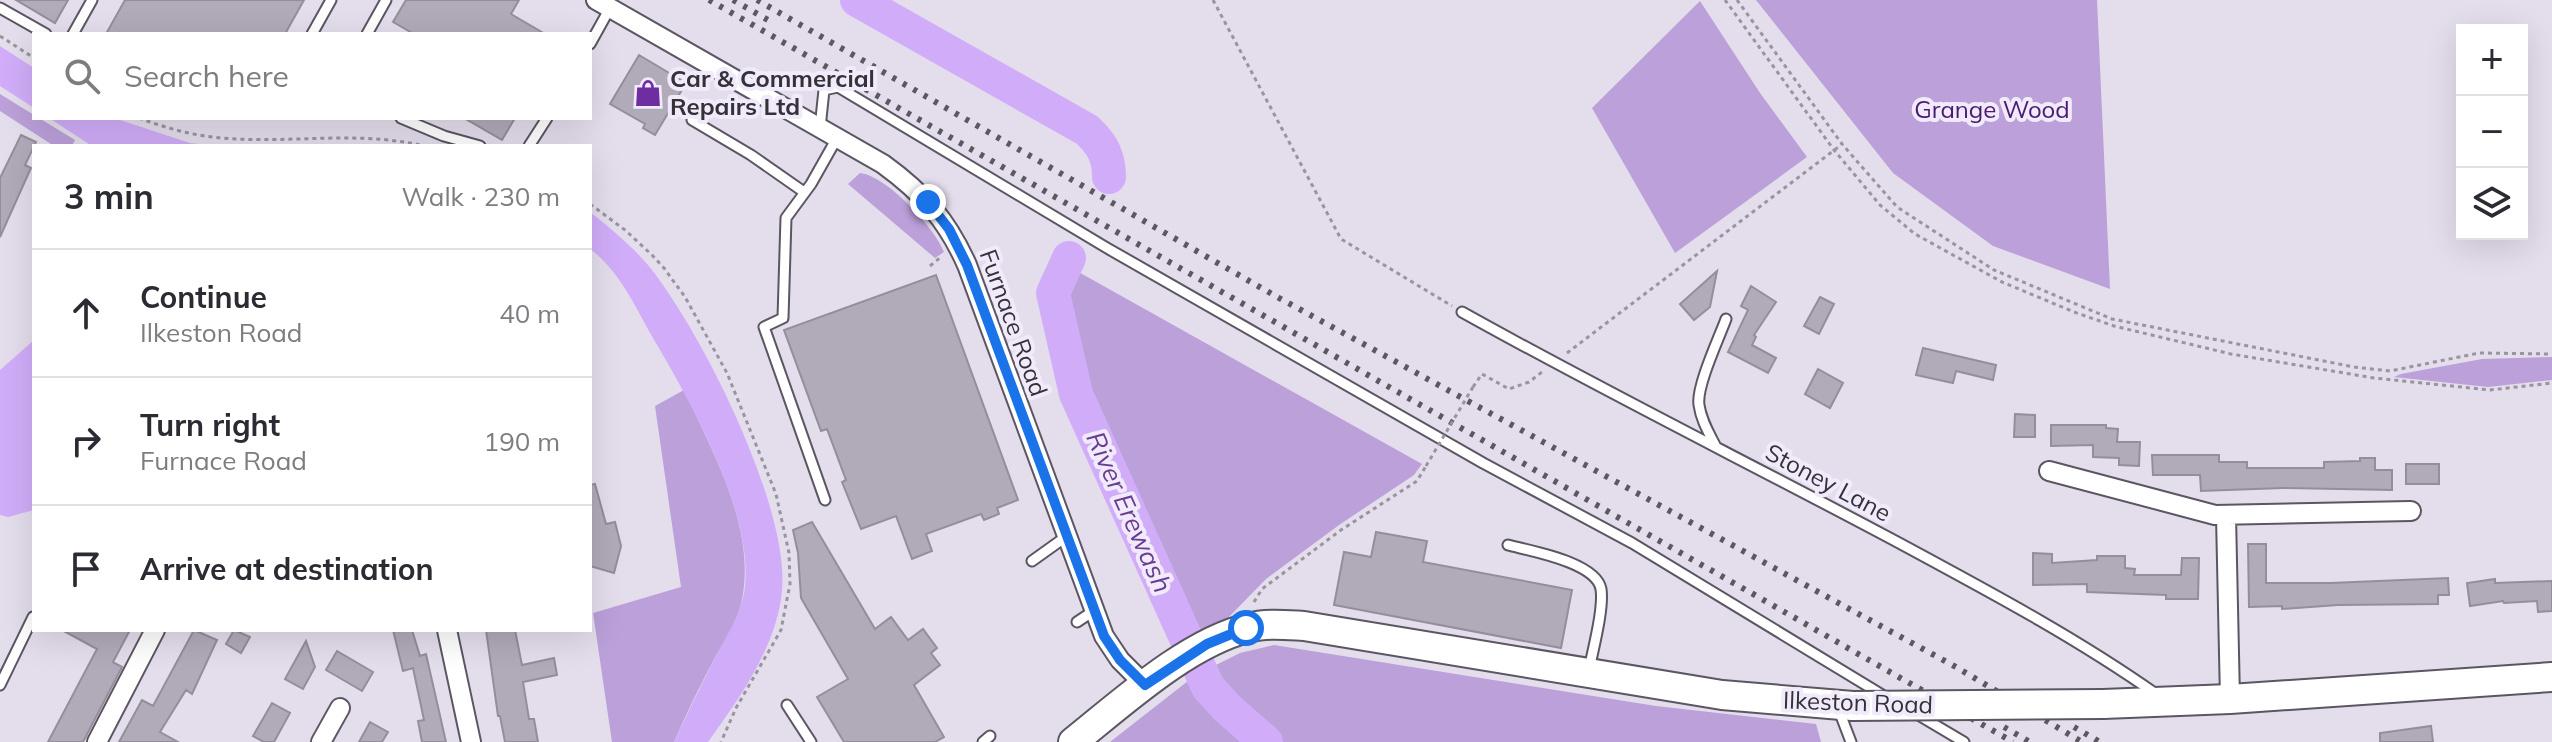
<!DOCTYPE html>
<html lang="en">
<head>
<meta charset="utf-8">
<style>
	:root { --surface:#fff; --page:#f7f7f7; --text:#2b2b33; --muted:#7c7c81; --line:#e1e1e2 }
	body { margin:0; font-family:Mulish,sans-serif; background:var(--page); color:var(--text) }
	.controls { position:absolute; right:24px; top:24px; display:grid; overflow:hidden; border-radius:0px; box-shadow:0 8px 32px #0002 }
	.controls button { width:72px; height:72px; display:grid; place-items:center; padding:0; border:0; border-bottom:2px solid var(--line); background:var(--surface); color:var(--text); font:40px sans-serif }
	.stop { position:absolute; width:24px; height:24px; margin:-18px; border:6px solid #1a73e8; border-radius:50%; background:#fff }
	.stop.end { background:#1a73e8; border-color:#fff; box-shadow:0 2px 8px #0008 }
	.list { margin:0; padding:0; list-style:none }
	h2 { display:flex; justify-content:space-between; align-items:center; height:104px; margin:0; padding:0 32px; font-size:34px }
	h2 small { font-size:26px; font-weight:400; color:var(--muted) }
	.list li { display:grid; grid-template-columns:52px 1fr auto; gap:24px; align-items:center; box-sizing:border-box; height:128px; padding:0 32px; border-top:2px solid var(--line) }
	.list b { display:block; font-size:30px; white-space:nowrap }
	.list p { margin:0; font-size:26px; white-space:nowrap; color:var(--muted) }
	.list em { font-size:26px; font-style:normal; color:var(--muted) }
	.icon { flex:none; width:44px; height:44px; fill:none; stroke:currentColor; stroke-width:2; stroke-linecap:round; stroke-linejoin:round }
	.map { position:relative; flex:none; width:2552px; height:742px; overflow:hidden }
	.search { position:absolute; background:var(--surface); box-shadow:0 8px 32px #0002; left:32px; top:32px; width:560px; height:88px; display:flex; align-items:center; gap:20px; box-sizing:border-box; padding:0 28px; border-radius:0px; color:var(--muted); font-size:30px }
	.panel { position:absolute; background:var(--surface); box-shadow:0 8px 32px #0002; left:32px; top:144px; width:560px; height:488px; border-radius:0px }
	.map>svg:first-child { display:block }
	.green { fill:#bba0d9 }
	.water { fill:#d1adf9 }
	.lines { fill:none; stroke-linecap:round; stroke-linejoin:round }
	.river { stroke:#d1adf9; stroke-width:34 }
	.building { fill:#b1aab9; stroke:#948e9b; stroke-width:2 }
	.service-casing { stroke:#5b5662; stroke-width:13 }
	.minor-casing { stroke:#5b5662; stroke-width:22 }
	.primary-casing { stroke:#5b5662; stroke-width:32 }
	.path { stroke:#99949f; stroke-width:3; stroke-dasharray:4 4; stroke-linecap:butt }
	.service { stroke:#fff; stroke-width:9 }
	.minor { stroke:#fff; stroke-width:18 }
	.primary { stroke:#fff; stroke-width:28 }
	.rail { stroke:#5c5860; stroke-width:6; stroke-dasharray:4 8; stroke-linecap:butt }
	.primary-bridge-casing { stroke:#5b5662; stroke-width:32; stroke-linecap:butt }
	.path-bridge { stroke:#99949f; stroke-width:3; stroke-dasharray:4 4; stroke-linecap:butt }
	.primary-bridge { stroke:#fff; stroke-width:28 }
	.route { stroke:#1a73e8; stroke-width:10 }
	.labels { text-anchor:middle; stroke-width:8; stroke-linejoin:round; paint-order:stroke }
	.poi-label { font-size:24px; font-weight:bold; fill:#343137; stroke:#f1eafa; text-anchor:start }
	.park-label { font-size:24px; fill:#4b1b71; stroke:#f1eafa }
	.street-label { font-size:24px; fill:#343137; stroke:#f1eafa }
	.water-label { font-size:26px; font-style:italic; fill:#693b92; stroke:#f1eafa }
</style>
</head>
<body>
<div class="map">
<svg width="2552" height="742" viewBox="0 0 2552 742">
	<rect width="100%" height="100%" fill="#e4ddec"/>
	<path class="green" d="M1756,0H2097L2110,289L1993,246L1893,173Z
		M1700,1L1760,93L1807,157L1675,253L1592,108Z
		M0,94L34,115V118H39L75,140L72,146H54L0,111Z
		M860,173C887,176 935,228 944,252L935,258L848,184Z
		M1075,270L1422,464L1414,475L1339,525L1266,579L1223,623L1203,636L1124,477L1061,308L1063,292Z
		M2552,357V380L2488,387L2394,377L2401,374L2482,359Z
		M684,390C717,461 768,549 733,628C729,637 722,645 717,654C701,683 687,712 674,742H612L593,613L681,587L655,406Z
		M1274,645L1656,706L1816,724L1821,742H1281C1256,719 1226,698 1214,666L1240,653Z
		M1188,681L1211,713L1242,742H1110Z"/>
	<path class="water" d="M0,46L34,68V108L0,86Z
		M49,118H114L190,143L216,146H92Z
		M590,212C610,228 631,245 648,265C701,330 790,507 782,591C777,646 739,699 708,742H674C687,714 700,687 714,660C725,638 739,618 744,593C757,518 690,401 653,338C636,308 619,270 590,249Z
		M34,340V510L8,517L0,515V370Z"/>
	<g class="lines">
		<path class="river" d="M857,0L1087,130C1102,144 1109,156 1109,177
			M1069,258L1053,293L1076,394L1208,687L1227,708L1266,742"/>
	</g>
	<path class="building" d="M16,0H68L55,23Z
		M125,0H304L285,34H106Z
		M406,0H519L511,14L545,34H414L393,22Z
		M639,55L686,83L655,135L643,128L645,124L610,104Z
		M464,118H515L502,140Z
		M21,135L36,142L25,165L31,168L0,237V178Z
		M1717,271L1710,307L1694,320L1680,304Z
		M936,275L1018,500L997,508L999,514L984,520L981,514L926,534L932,551L912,559L896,516L861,529L842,482L846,480L827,429L821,431L784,330Z
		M1751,286L1776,302L1754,335L1756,337L1752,345L1776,358L1768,373L1728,352L1748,310L1741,306Z
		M1820,297L1834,304L1819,334L1804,326Z
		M1923,348L1996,365L1993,380L1956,371L1953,383L1916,375Z
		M1818,369L1843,383L1830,408L1805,394Z
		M2015,414L2035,415V437H2014Z
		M2051,425H2106V428L2118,429L2117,442H2140L2139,466L2119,465V458L2093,457V445L2051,446Z
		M2152,455H2219V462H2247V468H2324V462L2360,461V458H2375V470H2392V490L2283,488L2201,491L2200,475H2153Z
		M2406,464H2439V484H2406Z
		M595,484L606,524L615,522L621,546L614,573L590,566V485Z
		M812,522L875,629L891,617L908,640L923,629L937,648L931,653L940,665L914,685L944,737L935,742H844L817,697L848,679L801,598L798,553L793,530Z
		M1376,532L1427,541L1423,562L1572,590L1561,648L1334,605L1344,552L1371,557Z
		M2248,544H2266V583H2331L2448,578L2449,595H2438V604L2338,605L2282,609V606L2249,607Z
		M2033,553L2052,554V563L2097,560V556H2125V568L2135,569L2134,575H2181L2182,558H2199L2198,599H2166V595L2087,592V584L2033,585Z
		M2495,579V583L2552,581V611L2538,612L2537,601L2504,603L2503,601L2470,606L2467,583Z
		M62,630H130L113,662L122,667L83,742H48L97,649Z
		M194,630L217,640L192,694L186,690L160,732L178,742H119L142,700L153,706Z
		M234,630L250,637L241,653L226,644Z
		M393,630H412L420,656L426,654L446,742H422L418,721L424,720L413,668L403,671Z
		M486,630H515L522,665L554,658L557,675L523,682L529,719H534L538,742H505L500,716H498Z
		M306,641L315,667L303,689L285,679Z
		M337,651L373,672L362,691L326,670Z
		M272,703L290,713L274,742H264L253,736Z
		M370,722L388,732L382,742H359Z
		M2431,726L2433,742H2380V733Z"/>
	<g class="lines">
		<g class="service-casing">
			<path id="service" d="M0,8L46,34
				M73,34L92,0
				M312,34L331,0
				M367,34L386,0
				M590,44L610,8
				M401,118L444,136L480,146
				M692,120L751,155L804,192
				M820,128L824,90L838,87L1107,248L1483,463L1632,543L1884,696
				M529,146L547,118
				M1462,312C1607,393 1755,466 1901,544C1988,591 2075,637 2156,694
				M1716,447C1709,433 1701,420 1699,405C1696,387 1719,338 1726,319
				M825,500L764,327L783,318L786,218L811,184L837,138
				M1508,545C1530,551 1596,562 1601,589C1604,609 1593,649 1589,670
				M1032,561L1067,536
				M1077,622L1095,610
				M0,685L33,617
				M787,705L811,742
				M1838,708L1851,742
				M1915,713L1964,742
				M983,742L990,736"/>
		</g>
		<g class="minor-casing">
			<path id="minor" d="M596,0L883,164C923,193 947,220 967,265L1104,636L1120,660L1145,685
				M2049,471L2215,515L2411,511
				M2226,516L2230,699
				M447,630L471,742
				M97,742L155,630
				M321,742L340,708"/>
		</g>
		<g class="primary-casing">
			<path id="primary" d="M2103,704L2230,699L2552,677
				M1073,742C1122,703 1187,643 1248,628C1266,623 1285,625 1304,626L1722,695L1853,706"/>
		</g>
		<path class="path" d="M1213,0L1341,239L1452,306
			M1725,0L1834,150L1880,205L1915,234L2002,282L2074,312L2114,326L2231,354L2374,378L2490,390L2552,383
			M1737,0L1842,144L1897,207L1994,270L2112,319L2354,367L2390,371L2479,353L2552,354
			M0,36L34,58
			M139,118C166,128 194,136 222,138C291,144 356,130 425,146
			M590,204L625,230L652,255L664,268L685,297L727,373L776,494L789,553L790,584L781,630L736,708L721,742
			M930,266L942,256
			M1567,353L1841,145
			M1473,387L1482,374L1509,389L1529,382L1542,372
			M1254,602L1262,589L1341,530L1417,481L1426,466"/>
		<use href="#service" class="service"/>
		<use href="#minor" class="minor"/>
		<use href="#primary" class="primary"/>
		<path class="rail" d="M709,0L2013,742
			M733,0L768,20
			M757,0L1279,298L1956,667L2082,742
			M2004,727L2030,742
			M2074,727L2100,742"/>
		<g class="primary-bridge-casing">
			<path id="primary-bridge" d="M1853,706L2103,704"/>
		</g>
		<path class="path-bridge" d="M1426,466L1473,387"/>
		<use href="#primary-bridge" class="primary-bridge"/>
	</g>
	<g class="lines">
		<path class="route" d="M928,202L949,229L967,265L1104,636L1120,660L1145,685L1207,644L1246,628"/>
	</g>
	<defs>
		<g id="shop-bare" transform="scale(2.16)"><path d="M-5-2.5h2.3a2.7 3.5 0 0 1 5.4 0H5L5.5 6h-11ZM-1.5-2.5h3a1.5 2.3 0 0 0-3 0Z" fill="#6f2da2" stroke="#f1eafa" stroke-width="2.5" paint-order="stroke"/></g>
	</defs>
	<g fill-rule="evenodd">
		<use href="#shop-bare" x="648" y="93"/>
	</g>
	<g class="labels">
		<g class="poi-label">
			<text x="670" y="87">Car &amp; Commercial<tspan x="670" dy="28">Repairs Ltd</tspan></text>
		</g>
		<g class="park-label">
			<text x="1992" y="118">Grange Wood</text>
		</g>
		<g class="street-label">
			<text transform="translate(1013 323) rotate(70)" y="8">Furnace Road</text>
			<text transform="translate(1828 483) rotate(28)" y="8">Stoney Lane</text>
			<text transform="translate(1858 703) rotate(2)" y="8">Ilkeston Road</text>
		</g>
		<g class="water-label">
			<text transform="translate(1129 512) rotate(66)" y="9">River Erewash</text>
		</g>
	</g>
</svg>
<div class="controls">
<button>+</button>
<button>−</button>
<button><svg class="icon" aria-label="layers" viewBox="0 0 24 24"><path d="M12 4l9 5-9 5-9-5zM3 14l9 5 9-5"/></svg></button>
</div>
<div class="stop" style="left:1246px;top:628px"></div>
<div class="stop end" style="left:928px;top:202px"></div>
<div class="search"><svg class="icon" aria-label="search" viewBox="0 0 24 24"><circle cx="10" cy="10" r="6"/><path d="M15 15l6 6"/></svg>Search here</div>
<section class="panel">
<h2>3 min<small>Walk · 230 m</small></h2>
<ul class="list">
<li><svg class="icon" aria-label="ahead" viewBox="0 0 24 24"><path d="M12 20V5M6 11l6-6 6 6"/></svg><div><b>Continue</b><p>Ilkeston Road</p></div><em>40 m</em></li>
<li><svg class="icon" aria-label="right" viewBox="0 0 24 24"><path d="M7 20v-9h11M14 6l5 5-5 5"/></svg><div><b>Turn right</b><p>Furnace Road</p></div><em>190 m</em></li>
<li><svg class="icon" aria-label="arrive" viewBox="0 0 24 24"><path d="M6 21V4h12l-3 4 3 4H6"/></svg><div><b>Arrive at destination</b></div></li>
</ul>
</section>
</div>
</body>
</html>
